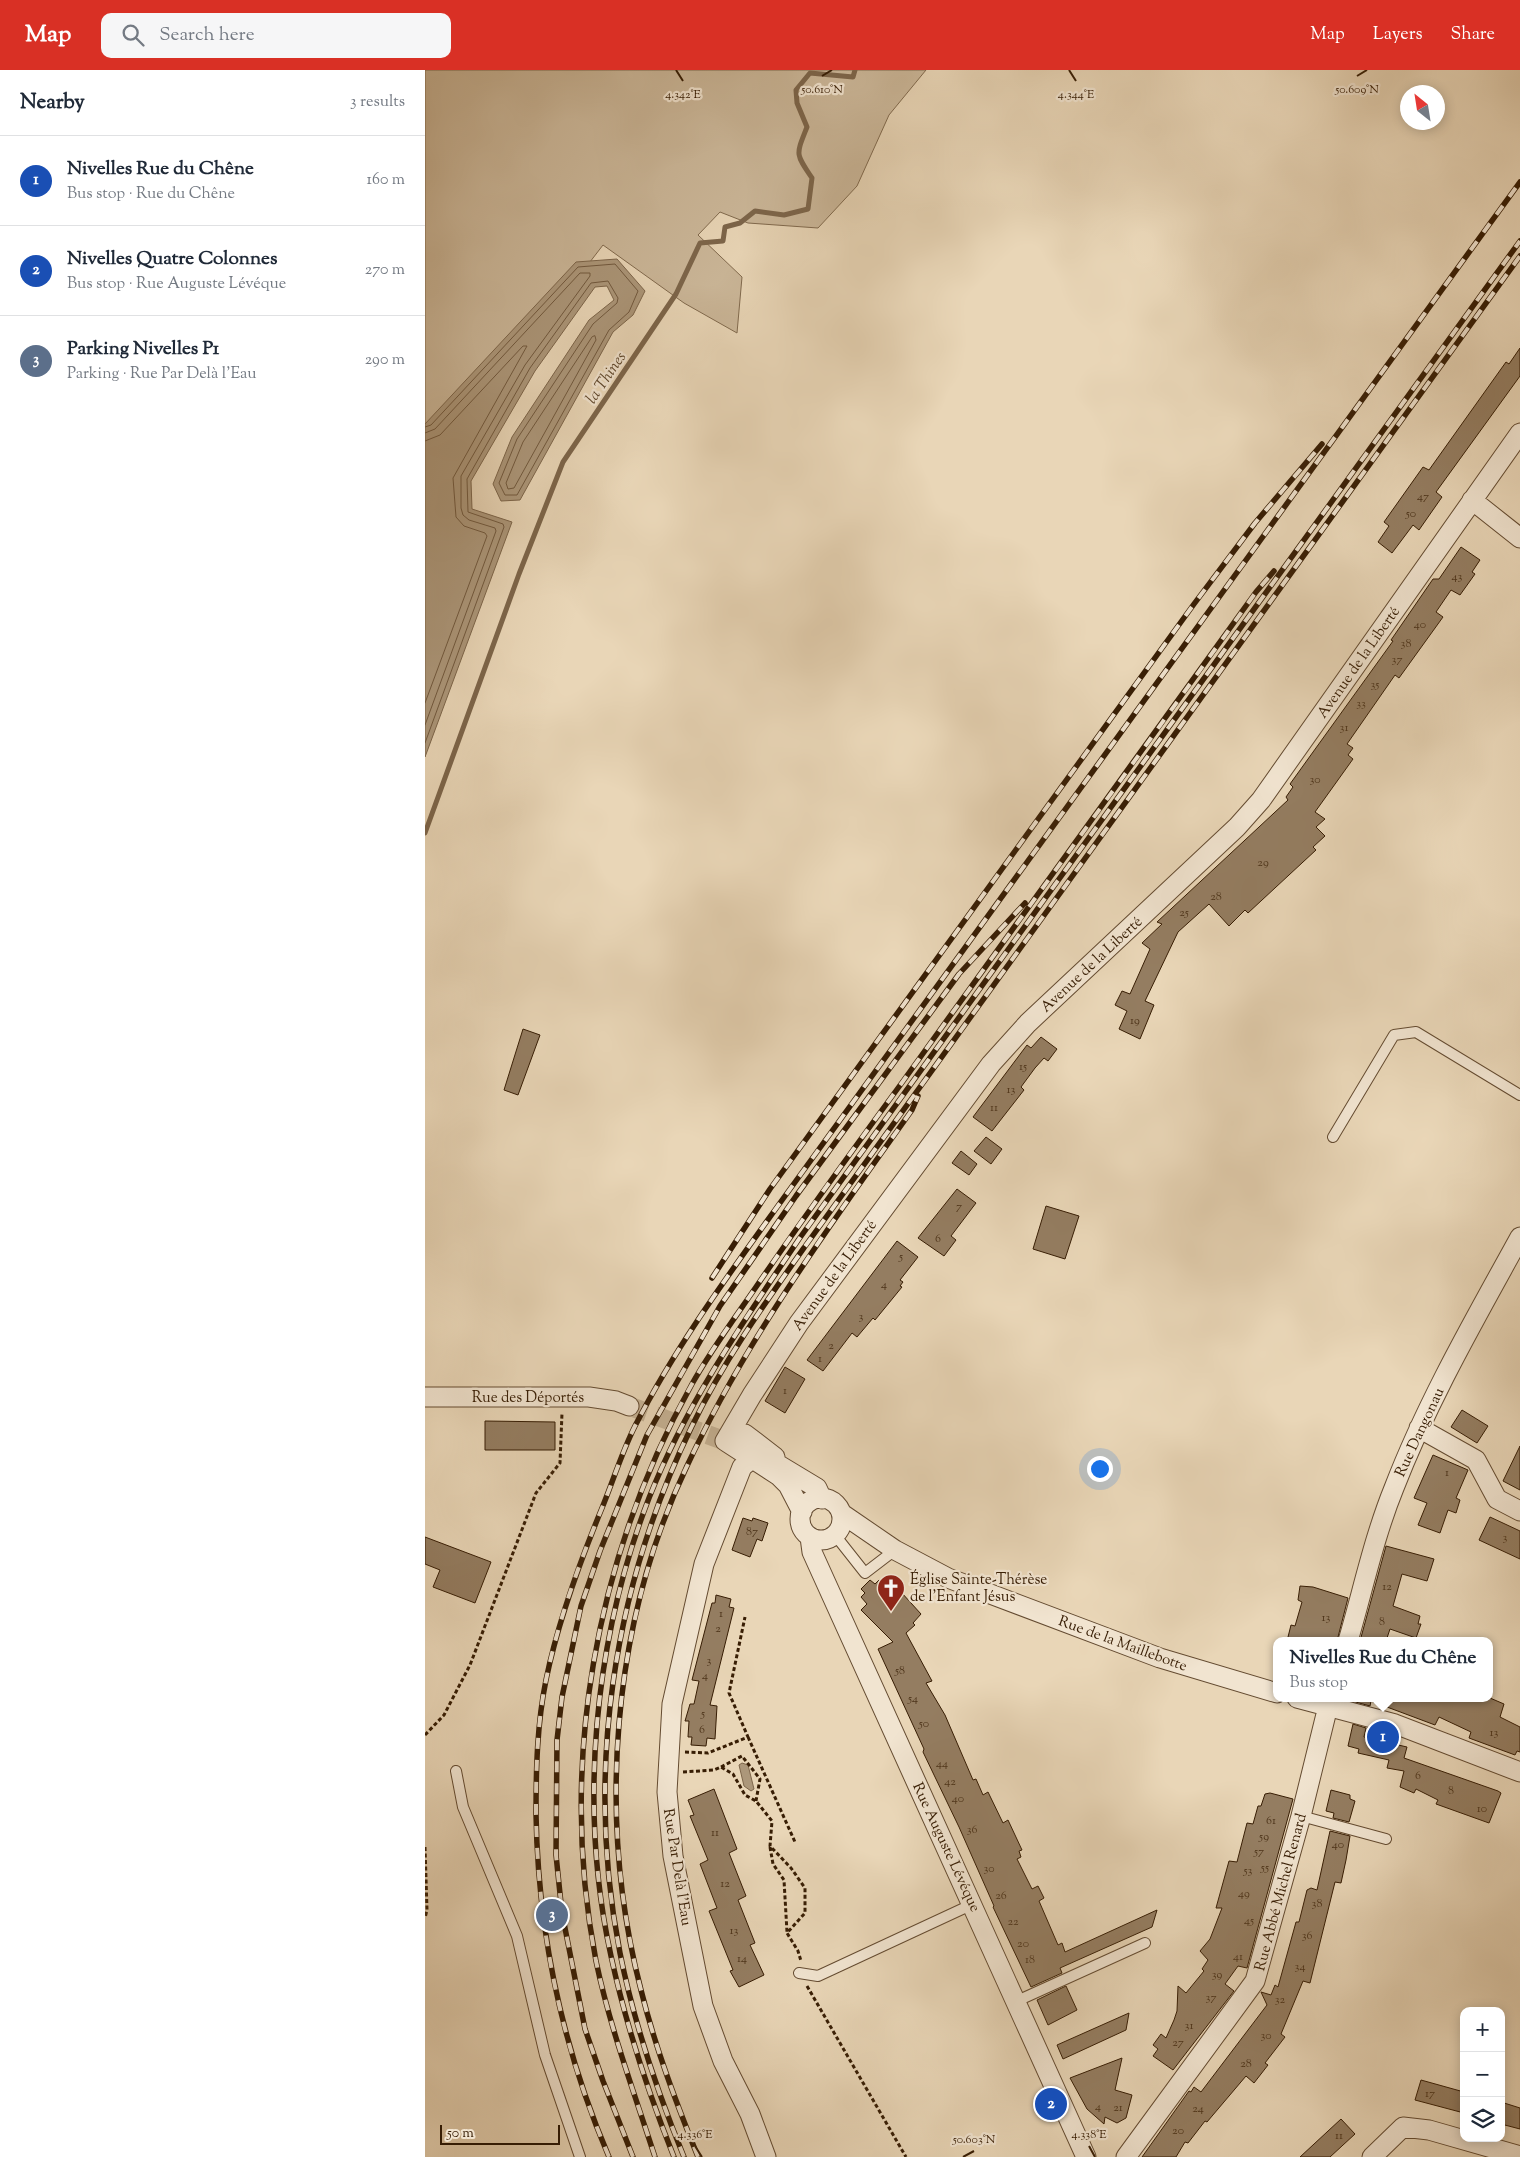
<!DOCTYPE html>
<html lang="en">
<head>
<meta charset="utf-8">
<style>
	:root { --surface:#fff; --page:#f6f6f7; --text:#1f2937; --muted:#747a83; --line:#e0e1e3; --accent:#d93025 }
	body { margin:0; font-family:"Sorts Mill Goudy",serif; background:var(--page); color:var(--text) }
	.controls { position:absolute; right:15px; bottom:15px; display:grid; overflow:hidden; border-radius:10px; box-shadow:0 2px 12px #0003 }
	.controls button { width:45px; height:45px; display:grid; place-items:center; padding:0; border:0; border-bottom:1px solid var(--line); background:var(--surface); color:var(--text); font:25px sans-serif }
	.compass { position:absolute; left:975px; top:15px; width:45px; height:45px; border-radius:50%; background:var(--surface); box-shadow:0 2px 12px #0003; rotate:330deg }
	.scale { position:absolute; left:15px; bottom:12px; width:120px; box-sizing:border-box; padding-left:5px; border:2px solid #371d04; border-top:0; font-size:14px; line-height:18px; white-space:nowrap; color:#371d04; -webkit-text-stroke:4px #f1e4d0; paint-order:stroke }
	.you { position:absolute; left:674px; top:1398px; width:18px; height:18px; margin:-12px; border:4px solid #fff; border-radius:50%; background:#1a73e8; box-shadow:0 0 0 8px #1a73e833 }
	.badge { display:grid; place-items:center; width:32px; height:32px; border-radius:50%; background:var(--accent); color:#fff; font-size:16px; font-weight:700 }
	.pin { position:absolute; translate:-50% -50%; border:2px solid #fff; box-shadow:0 1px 5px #0006 }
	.popup { position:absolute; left:848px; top:1567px; width:220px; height:65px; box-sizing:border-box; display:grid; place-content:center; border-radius:10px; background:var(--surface); filter:drop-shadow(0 1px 4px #0005); font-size:16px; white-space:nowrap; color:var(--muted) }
	.popup b { font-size:19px; color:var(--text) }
	.popup::after { content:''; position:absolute; left:50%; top:100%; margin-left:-10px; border:10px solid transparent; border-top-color:var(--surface) }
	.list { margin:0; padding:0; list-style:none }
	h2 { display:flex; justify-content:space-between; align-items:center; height:65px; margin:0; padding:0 20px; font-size:21px }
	h2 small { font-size:16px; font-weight:400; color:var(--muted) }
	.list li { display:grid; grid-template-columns:32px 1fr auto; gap:15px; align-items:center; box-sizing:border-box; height:90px; padding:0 20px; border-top:1px solid var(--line) }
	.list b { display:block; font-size:19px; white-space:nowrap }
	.list p { margin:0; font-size:16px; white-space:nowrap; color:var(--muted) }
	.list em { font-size:16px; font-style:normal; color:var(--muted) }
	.icon { flex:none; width:28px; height:28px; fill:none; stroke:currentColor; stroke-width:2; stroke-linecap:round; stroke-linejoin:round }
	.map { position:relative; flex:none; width:1095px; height:2087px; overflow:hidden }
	header { display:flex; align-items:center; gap:30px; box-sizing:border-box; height:70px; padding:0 25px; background:var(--accent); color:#fff }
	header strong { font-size:24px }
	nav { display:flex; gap:28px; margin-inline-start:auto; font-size:18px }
	.search { width:350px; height:45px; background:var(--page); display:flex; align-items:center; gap:12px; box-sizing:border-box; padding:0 18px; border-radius:10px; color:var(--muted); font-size:19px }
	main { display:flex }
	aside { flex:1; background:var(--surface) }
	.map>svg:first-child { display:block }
	.green { fill:#cbb799; stroke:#816a4e }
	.water { fill:#ac977a; stroke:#7d664b }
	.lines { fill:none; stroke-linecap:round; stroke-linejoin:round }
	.shore { stroke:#725a3f; stroke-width:1 }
	.stream { stroke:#7d664b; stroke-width:5 }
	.building { fill:#947d61; stroke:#371d04 }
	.minor-tunnel { stroke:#c5b193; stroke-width:19; stroke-dasharray:19 9; stroke-linecap:butt }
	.service-casing { stroke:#644b31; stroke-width:12 }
	.minor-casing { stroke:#644b31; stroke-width:21 }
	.path { stroke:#371d04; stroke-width:3; stroke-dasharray:4 2.5; stroke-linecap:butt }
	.service { stroke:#f1e4d0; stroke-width:10 }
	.minor { stroke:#f1e4d0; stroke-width:19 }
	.rail-casing { stroke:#371d04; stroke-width:5.5 }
	.rail { stroke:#f1e4d0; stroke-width:4; stroke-dasharray:11; stroke-linecap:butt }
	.ticks { fill:none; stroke:#371d04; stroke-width:2 }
	.labels { text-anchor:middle; stroke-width:4.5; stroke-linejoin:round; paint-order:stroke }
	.number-label { font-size:12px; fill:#4e351b }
	.street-label { font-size:15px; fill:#371d04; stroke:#f1e4d0 }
	.poi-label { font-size:15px; fill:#371d04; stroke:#f1e4d0; text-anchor:start }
	.water-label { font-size:16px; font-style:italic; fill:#60482d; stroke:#f1e4d0 }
	.ticks-label { font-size:12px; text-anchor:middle; fill:#371d04; stroke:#f1e4d0; stroke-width:4.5; stroke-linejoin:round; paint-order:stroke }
</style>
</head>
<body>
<header>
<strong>Map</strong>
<div class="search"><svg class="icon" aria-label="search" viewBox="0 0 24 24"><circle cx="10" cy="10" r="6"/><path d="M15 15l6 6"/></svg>Search here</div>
<nav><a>Map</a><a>Layers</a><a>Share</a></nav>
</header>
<main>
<aside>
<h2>Nearby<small>3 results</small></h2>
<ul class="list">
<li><span class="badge" style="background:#1a4fb4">1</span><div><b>Nivelles Rue du Chêne</b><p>Bus stop · Rue du Chêne</p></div><em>160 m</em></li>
<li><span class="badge" style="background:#1a4fb4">2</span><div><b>Nivelles Quatre Colonnes</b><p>Bus stop · Rue Auguste Lévéque</p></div><em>270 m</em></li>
<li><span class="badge" style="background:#5c6f8a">3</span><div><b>Parking Nivelles P1</b><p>Parking · Rue Par Delà l'Eau</p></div><em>290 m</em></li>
</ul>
</aside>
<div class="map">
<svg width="1095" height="2087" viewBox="0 0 1095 2087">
	<rect width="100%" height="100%" fill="#e9d6b7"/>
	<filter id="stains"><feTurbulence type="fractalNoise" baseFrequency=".004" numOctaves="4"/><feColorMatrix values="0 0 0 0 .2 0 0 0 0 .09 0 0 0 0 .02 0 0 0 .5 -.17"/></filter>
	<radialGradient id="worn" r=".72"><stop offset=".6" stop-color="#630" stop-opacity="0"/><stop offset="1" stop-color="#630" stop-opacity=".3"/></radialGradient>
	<path class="green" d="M0,0H501L464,45L432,116L393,158L323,153L295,142L273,165L317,207L312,263L259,233L178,175L135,231L0,368Z"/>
	<path class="water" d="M192,189L220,221L208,245L188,262L95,430L76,431L68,414L87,367L164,250L189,230L182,216L170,217L110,301L46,411L47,439L87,452L0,687V354L151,192Z
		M317,1693L323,1695L329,1719L326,1721L319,1716L314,1695Z"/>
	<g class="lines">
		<path class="shore" d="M170,266L171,270L89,418L83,419L81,413L98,372L167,267Z
			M0,357L6,355L153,197L190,194L213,221L204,242L184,260L92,425H80L74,413L92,369L168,254L192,233L193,228L183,211L166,213L105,298L42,409L43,442L78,454L79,457L0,673
			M0,363L10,359L155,203H165V206L100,295L36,406V438L38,445L44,450L70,458L71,461L0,655
			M0,371L15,365L98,276H102L28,408L31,447L39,456L60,463L62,466L0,633"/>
		<path class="stream" d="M0,763L94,504L138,392L251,224L275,173L298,171L300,157L315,153L330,141L359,145L383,139L387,108C370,83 371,85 382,57L372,33L371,20L385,3L428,7L430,0"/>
	</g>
	<path class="building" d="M1095,278V306L1011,422L1017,427L994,460L988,455L967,483L953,472L964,456L959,452L998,397L1004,400L1081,292L1084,294Z
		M1036,477L1055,490L1047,502L1050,504L1035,525L1026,520L1011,542L1018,547L974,608L970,605L922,674L928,678L923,685L928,689L890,742L900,749L891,757L900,766L888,777L891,780L823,843L820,840L804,856L784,834L753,862L720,931L729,935L715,969L694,959L702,941L690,935L697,921L705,924L725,879L717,873L737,854L732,852L863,730L861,727L868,717L865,714L968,571L966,570L1008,509H1014Z
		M98,959L115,965L93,1025L79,1020Z
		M616,967L632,979L623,991L619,988L610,998L596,1017L599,1020L567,1061L548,1047L602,975L606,978Z
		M561,1067L577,1079L566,1094L549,1081Z
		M536,1081L552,1094L544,1105L527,1093Z
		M532,1119L551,1133L526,1166L531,1170L519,1186L493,1168Z
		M621,1136L654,1146L640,1189L608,1179Z
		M472,1171L493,1187L475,1210L478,1212L475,1216L477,1217L450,1250L448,1248L432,1267L427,1263L398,1301L382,1290Z
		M360,1297L380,1309L360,1343L340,1331Z
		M1037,1340L1063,1356L1052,1373L1026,1357Z
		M60,1351L130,1352V1380H60Z
		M1095,1376V1420L1078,1411Z
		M1008,1385L1043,1400L1031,1428L1035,1430L1031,1443L1023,1440L1015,1463L993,1455L1002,1433L989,1428Z
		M1065,1447L1095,1461V1489L1054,1470Z
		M318,1448L327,1451L328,1448L343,1453L337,1471L332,1469L325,1487L307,1480Z
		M0,1467L66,1492L50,1533L8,1517L15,1500L0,1494Z
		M961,1476L1009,1489L1002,1511L977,1504L968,1536L995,1546L993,1554H996L991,1568L965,1559L961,1571H935Z
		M445,1510L450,1514L454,1510L461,1516L466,1511L496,1544L488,1553L490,1555L481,1563L507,1611L501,1613L520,1645L548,1710L551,1709L558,1725L563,1722L578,1753L583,1750L597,1780L594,1781L596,1787L592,1789L607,1819L613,1816L619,1828L614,1831L633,1875L637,1873L640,1882L732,1840L727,1857L635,1898L637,1903L606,1917L568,1837L569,1836L534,1757L498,1682L499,1679L453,1579L468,1572L436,1540L442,1534L436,1527L440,1523L436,1519Z
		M875,1516L888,1517L923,1528L912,1571H862L866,1555L870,1556L877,1532L873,1530Z
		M291,1525L306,1529L304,1537L309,1538L285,1635L292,1636L290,1669L282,1668L281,1676L266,1675L267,1667H263L264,1651H260L265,1634H269L274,1611L267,1610L287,1533H290Z
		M925,1628H1065L1079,1634L1075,1647L1095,1657V1682L1092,1681L1090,1685L1044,1668L1046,1662L1014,1647L1010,1655L946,1631L945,1636L927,1631Z
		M928,1654L941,1658L939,1667L982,1677L979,1688L1073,1721L1076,1723L1064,1753L1011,1734L1013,1730L991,1719L989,1723L975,1717L979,1701L962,1698L964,1690L933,1683L934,1679L923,1676Z
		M289,1719L312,1779L304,1783L321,1826L313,1830L330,1873L325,1875L339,1905L314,1917L305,1901L308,1900L284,1841L292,1838L275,1794L283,1790L265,1746L269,1745L263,1730Z
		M906,1720L925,1725V1729L930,1731L924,1752L908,1748L909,1743L901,1741Z
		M845,1723L868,1729L822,1898L813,1896L800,1914L809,1921L748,2000L728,1986L733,1979L728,1975L736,1964L741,1968L749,1950L752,1941L753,1916L761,1923L779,1901L777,1899L783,1890L775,1881L785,1869L797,1838H791L804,1791L812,1792L822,1753L828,1754L833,1736H836L840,1724Z
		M905,1761L925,1766L921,1790L916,1813L910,1812L885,1913L878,1911L856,1964L860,1967L840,1993L843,1995L829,2013L821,2006L782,2052L780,2051L763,2073L760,2072L751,2087H717L764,2021L766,2022L769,2017L776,2022L842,1935L836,1922L846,1925L850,1915L853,1917L871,1852H874L882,1820L886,1818L892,1820Z
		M641,1916L652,1940L623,1955L612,1930Z
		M704,1943L701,1960L638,1989L632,1975Z
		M697,1988L690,2020L707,2025L701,2048L692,2053L680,2047L679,2054L662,2039L645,2008Z
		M996,2010L1039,2022V2043L990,2030Z
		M1076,2032L1095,2038V2059L1076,2054Z
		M916,2049L930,2064L905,2087H875Z"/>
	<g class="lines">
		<path class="minor-tunnel" d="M204,1336L300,1371"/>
		<g class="service-casing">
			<path id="service" d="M908,1067L969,965L991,962L1095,1025
				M410,1465L440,1503L470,1480
				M31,1701L38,1737L92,1866L120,1985L155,2087
				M876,1746L961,1769
				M374,1903L393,1906L548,1834
				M592,1931L720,1873"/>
		</g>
		<g class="minor-casing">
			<path id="minor" d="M1047,430L1095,468
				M0,1327H164L191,1331L204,1336
				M994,1358L1051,1390L1072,1429L1095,1441
				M300,1371L327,1325L374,1253L566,994L603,953L812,757L836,730L1095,363
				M300,1371L354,1406L363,1415L377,1442
				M300,1371L320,1364L350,1387
				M375 1449a21 21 0 1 1 42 0a21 21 0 1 1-42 0Z
				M416,1443L470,1480L523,1508L735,1588L852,1623
				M385,1467L387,1482L661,2087
				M923,1571C938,1520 949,1467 969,1418C1003,1330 1050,1249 1095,1167
				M872,1628L970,1654L1095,1702
				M341,2087L325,2044L298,1991L278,1936L248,1786L242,1722L247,1634L279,1494L317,1397L334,1383L392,1418L397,1429
				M701,2087L830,1911L876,1746L905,1628
				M947,2087L978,2057L1004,2060L1095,2086"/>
		</g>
		<path class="path" d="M0,1665L19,1645L45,1595L111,1423L135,1393L137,1343
			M323,1667L370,1772
			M260,1682L283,1683L323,1667L304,1623L320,1547
			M296,1697L317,1686L335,1709L331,1731
			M258,1702L289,1700L296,1697L308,1704L320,1725L331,1731L347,1751L345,1776L366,1798L380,1818V1843L362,1863L373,1881L376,1891
			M0,1777L2,1840L0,1848
			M345,1777L348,1794L359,1810L362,1862
			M382,1916L481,2087"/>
		<use href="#service" class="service"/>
		<use href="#minor" class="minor"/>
		<g class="rail-casing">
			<path id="rail" d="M287,1208L345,1119L769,534L830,453L897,374
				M184,2087C137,1977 113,1864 111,1744C111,1699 112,1654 121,1610C133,1551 154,1494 177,1438C188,1411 197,1382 210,1356C252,1274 307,1200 360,1126L1095,112
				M208,2087L178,2011L160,1959L137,1843L131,1785L132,1670L137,1627L156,1536L175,1481L222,1365L295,1236L371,1126L534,904L600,833
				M230,2087C209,2022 185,1958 171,1891C133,1694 170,1488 267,1314C286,1280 309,1249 331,1217C378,1148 427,1081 476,1014C594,850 713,687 831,522L849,501
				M249,2087C223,2022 201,1955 186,1886C153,1736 169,1570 224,1428C261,1334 318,1252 374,1169L1095,171
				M259,2087C232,2021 209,1953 195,1883C160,1704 187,1520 267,1356C298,1292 340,1233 381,1175L1095,186
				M273,2087C251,2032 230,1977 216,1920C172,1750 186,1555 262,1396C321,1269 406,1154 487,1040L493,1026"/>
		</g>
		<use href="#rail" class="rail"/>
	</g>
	<path class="ticks" d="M251,0L258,11M644,0L651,11M397,6L407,0M932,6L942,0M270,2076L277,2087M664,2076L670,2087M538,2087L549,2081"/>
	<defs>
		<g id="church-pin" transform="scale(1.4375)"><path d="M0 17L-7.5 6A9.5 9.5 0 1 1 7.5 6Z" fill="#8f2418" stroke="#f1e4d0"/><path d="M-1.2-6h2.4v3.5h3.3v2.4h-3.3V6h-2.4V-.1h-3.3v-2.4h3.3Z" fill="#fff"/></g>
	</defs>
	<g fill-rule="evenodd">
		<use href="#church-pin" x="466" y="1518"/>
	</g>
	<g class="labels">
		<g class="number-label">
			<text x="998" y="430">47</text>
			<text x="986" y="447">50</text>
			<text x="1032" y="510">43</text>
			<text x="995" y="558">40</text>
			<text x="981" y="577">38</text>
			<text x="972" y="593">37</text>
			<text x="950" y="618">35</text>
			<text x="936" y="637">33</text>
			<text x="919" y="661">31</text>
			<text x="890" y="713">30</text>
			<text x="838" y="796">29</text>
			<text x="791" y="830">28</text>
			<text x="759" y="846">25</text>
			<text x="710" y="954">19</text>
			<text x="598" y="1000">15</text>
			<text x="586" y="1023">13</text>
			<text x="569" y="1041">11</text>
			<text x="534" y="1140">7</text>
			<text x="513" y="1172">6</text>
			<text x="476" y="1190">5</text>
			<text x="459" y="1218">4</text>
			<text x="436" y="1250">3</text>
			<text x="406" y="1279">2</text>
			<text x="395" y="1292">1</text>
			<text x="360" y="1324">1</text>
			<text x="1022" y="1406">1</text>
			<text x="327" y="1465">87</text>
			<text x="1080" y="1471">3</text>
			<text x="962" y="1520">12</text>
			<text x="296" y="1547">1</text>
			<text x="901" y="1551">13</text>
			<text x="957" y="1555">8</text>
			<text x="293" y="1562">2</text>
			<text x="284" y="1594">3</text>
			<text x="475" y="1604">58</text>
			<text x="280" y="1609">4</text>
			<text x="488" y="1632">54</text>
			<text x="278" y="1647">5</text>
			<text x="499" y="1657">50</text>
			<text x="277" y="1663">6</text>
			<text x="1069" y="1666">13</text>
			<text x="517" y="1697">44</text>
			<text x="993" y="1709">6</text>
			<text x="525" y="1715">42</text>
			<text x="1026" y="1724">8</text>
			<text x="533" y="1732">40</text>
			<text x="1057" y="1742">10</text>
			<text x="846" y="1754">61</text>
			<text x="547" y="1763">36</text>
			<text x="290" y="1766">11</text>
			<text x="839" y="1770">59</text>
			<text x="913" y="1778">40</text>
			<text x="834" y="1785">57</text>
			<text x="840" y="1801">55</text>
			<text x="564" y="1802">30</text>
			<text x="823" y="1804">53</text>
			<text x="300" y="1817">12</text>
			<text x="819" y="1827">49</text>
			<text x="576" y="1829">26</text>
			<text x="892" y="1837">38</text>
			<text x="824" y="1854">45</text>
			<text x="588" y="1855">22</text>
			<text x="309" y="1864">13</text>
			<text x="882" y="1869">36</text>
			<text x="598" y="1877">20</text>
			<text x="813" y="1890">41</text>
			<text x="317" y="1892">14</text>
			<text x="605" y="1893">18</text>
			<text x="875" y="1900">34</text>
			<text x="792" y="1908">39</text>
			<text x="786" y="1931">37</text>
			<text x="855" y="1933">32</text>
			<text x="764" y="1959">31</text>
			<text x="841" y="1969">30</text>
			<text x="753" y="1976">27</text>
			<text x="821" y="1997">28</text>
			<text x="1005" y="2027">17</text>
			<text x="673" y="2040">4</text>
			<text x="693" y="2041">21</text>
			<text x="773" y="2042">24</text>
			<text x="753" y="2064">20</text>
			<text x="914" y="2069">11</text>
		</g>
		<g class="street-label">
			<text transform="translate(933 592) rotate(-55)" y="5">Avenue de la Liberté</text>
			<text transform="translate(666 894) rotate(-43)" y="5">Avenue de la Liberté</text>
			<text transform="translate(409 1205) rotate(-54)" y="5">Avenue de la Liberté</text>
			<text x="103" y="1332">Rue des Déportés</text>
			<text transform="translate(994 1362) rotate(-65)" y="5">Rue Dangonau</text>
			<text transform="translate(698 1573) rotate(20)" y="5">Rue de la Maillebotte</text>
			<text transform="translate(522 1777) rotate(65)" y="5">Rue Auguste Lévéque</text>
			<text transform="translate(253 1797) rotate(81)" y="5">Rue Par Delà l'Eau</text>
			<text transform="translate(855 1822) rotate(-75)" y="5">Rue Abbé Michel Renard</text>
		</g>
		<g class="poi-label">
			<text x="485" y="1514">Église Sainte-Thérèse<tspan x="485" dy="17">de l'Enfant Jésus</tspan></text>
		</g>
		<g class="water-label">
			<text transform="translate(180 307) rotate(-56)" y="6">la Thines</text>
		</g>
	</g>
	<g class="ticks-label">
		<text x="397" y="23">50.610°N</text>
		<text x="932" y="23">50.609°N</text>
		<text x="258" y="28">4.342°E</text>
		<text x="651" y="28">4.344°E</text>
		<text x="270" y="2068">4.336°E</text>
		<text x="664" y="2068">4.338°E</text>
		<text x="549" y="2073">50.603°N</text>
	</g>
	<rect width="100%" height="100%" filter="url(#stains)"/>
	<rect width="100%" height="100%" fill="url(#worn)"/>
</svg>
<div class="controls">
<button>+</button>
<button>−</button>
<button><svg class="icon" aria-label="layers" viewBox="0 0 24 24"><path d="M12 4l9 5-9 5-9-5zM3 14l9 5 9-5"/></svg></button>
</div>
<svg class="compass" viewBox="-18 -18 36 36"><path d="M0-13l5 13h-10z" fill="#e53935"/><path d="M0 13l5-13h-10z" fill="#747a83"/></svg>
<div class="scale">50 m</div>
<div class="you"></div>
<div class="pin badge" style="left:958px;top:1667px;background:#1a4fb4">1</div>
<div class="popup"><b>Nivelles Rue du Chêne</b>Bus stop</div>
<div class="pin badge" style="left:626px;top:2034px;background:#1a4fb4">2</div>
<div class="pin badge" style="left:127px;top:1845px;background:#5c6f8a">3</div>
</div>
</main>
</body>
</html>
